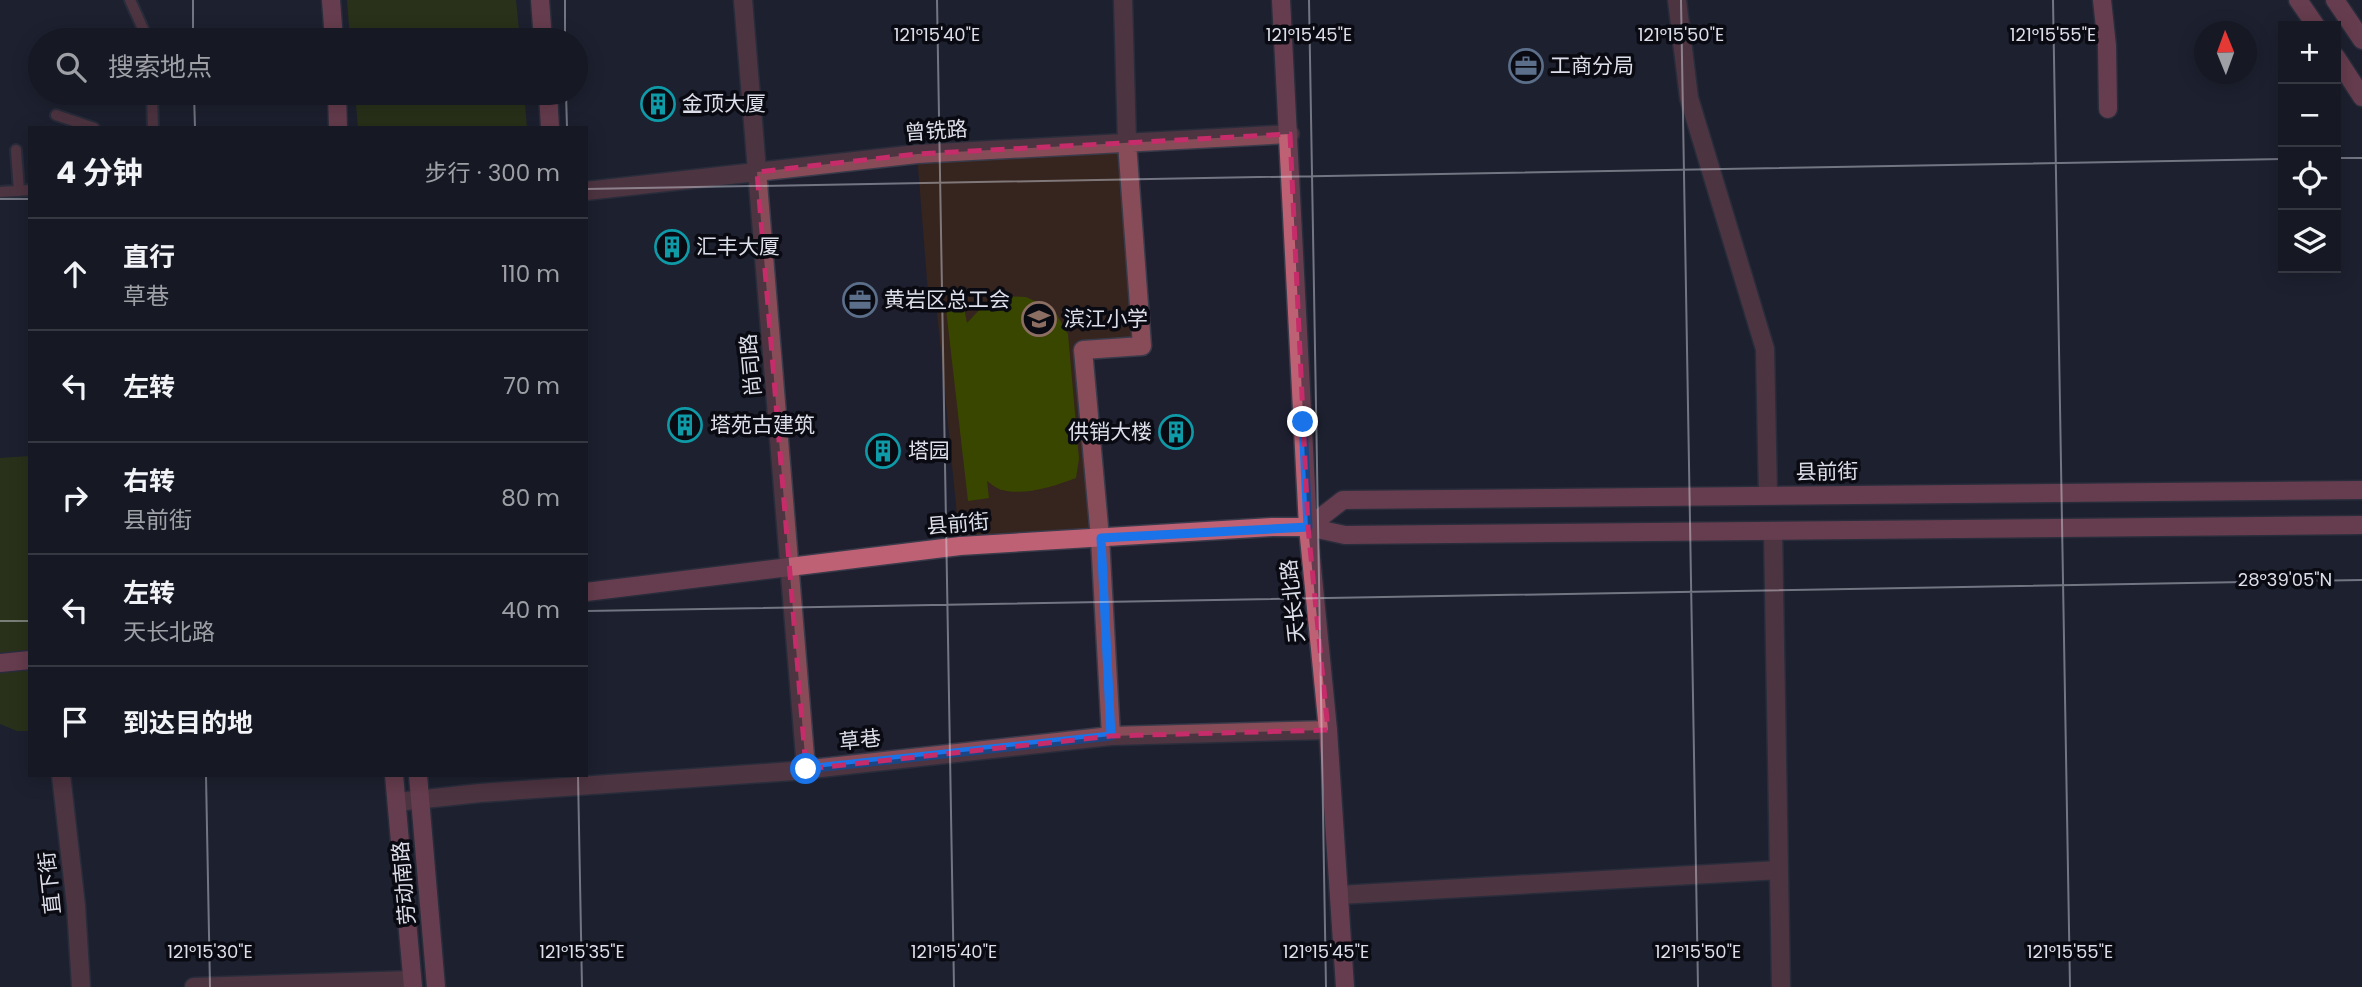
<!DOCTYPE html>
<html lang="zh">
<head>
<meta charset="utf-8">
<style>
	:root { --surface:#161824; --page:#232531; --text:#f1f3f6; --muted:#9ea0a6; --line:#353741 }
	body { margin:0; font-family:Poppins,"Noto Sans SC",sans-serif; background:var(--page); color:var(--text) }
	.controls { position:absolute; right:21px; top:21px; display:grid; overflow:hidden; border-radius:0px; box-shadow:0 4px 18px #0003 }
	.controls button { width:63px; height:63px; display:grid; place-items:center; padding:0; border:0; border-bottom:2px solid var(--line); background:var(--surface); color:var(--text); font:35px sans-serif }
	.compass { position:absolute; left:2194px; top:21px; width:63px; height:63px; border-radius:50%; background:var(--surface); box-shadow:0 4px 18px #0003; rotate:359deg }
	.stop { position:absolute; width:21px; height:21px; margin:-16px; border:5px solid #1a73e8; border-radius:50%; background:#fff }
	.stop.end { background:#1a73e8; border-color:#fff; box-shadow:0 2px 7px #0008 }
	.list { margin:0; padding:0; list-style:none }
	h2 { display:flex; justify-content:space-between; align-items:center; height:91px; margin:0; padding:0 28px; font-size:30px }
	h2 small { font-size:23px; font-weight:400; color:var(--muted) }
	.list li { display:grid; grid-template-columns:46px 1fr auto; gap:21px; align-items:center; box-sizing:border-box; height:112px; padding:0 28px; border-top:2px solid var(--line) }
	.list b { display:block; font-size:26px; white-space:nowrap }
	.list p { margin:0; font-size:23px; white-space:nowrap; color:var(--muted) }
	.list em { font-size:23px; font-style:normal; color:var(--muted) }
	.icon { flex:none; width:38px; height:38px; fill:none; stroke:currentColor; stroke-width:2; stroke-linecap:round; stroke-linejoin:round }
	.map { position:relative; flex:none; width:2362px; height:987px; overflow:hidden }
	.search { position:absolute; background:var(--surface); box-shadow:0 4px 18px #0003; left:28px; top:28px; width:560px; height:77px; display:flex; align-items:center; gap:18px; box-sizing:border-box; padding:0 24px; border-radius:38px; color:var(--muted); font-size:26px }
	.panel { position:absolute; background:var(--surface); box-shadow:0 4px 18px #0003; left:28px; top:126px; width:560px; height:651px; border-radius:0px }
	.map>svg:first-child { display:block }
	.education { fill:#36241e }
	.green { fill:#394600 }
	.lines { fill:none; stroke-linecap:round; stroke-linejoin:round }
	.lane-casing { stroke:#393b4a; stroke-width:14 }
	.street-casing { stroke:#393b4a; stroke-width:21 }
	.secondary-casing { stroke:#393b4a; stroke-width:21 }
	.lane { stroke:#874c57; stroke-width:10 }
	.street { stroke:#874c57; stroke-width:18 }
	.secondary { stroke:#bf6174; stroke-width:18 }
	.route { stroke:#1a73e8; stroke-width:9 }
	.marked { fill:none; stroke:#c52c69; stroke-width:5; stroke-dasharray:14 9; stroke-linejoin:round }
	.ticks { fill:none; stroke:#dcdee9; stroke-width:2; stroke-opacity:0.45 }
	.labels { text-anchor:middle; stroke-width:7; stroke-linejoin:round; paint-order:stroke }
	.poi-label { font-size:21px; fill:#dcdee9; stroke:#0a0b12; text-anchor:start }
	.street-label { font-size:21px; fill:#dcdee9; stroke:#0a0b12 }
	.ticks-label { font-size:18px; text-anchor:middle; fill:#dcdee9; stroke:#0a0b12; stroke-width:7; stroke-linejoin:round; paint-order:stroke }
</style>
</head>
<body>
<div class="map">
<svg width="2362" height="987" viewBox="0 0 2362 987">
	<rect width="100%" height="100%" fill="#1e2030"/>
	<path class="education" d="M1127,143L1142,346L1083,350L1100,538L960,546L935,292L928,293L917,154Z"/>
	<path class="green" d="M347,0H516L520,40H350Z
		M355,93H524L527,128H358Z
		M1004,296L1026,297L1054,310L1068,334L1079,459L1076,478C1054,486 1027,496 1002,490C997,489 991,484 987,481L989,498L968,501L946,309L964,307L967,323L983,306Z
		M30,456V731H17L0,724V458Z"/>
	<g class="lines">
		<g class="lane-casing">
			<path id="lane" d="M130,0L148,40
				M152,93L153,128
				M56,115L94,128
				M16,150L19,191
				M0,192L30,190"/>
		</g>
		<g class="street-casing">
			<path id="street" d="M743,0L806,769
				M1677,0L1689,98L1765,349L1768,495
				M586,191L917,154L1290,134
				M1773,531L1781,987
				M1111,736L1100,538L1083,350L1142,346L1127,143L1123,0
				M61,775L76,906L81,987
				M397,802L480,793L793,771L1111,736L1328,730
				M1339,895L1779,870
				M194,987L412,980"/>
		</g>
		<g class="secondary-casing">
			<path id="secondary" d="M331,0L334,40
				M540,0L543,40
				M1281,0L1308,527L1328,730L1345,987
				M2102,0L2107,46L2108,109
				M2298,0L2316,26
				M2335,0L2362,40
				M2336,57L2362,97
				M337,93L338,128
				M548,93L550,128
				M1308,527L1343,500L2362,490
				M586,592L960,546L1272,527H1308L1345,535L2362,525
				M0,663L30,660
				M394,775L413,987
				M418,775L436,987"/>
		</g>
		<use href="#lane" class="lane"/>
		<use href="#street" class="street"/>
		<use href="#secondary" class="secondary"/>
	</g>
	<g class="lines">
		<path class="route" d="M806,769L1111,736L1101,538L1308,527L1303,422"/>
	</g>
	<path d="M0 0H2362V987H0ZM1290,134L1308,527L1328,730L1111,736L806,769L757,172L917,154Z" fill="#1e2030" fill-opacity=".55" fill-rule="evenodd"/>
	<path class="marked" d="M1290,134L1308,527L1328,730L1111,736L806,769L757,172L917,154Z"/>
	<path class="ticks" d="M193,0V40M565,0V40M937,0L954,987M1309,0L1326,987M1681,0L1698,987M2053,0L2070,987M194,93L195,128M566,93L567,128M2336,158H2362M586,189L2283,159M0,199H30M586,611L2362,580M0,621H30M206,775L210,987M578,775L582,987"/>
	<defs>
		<g id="office-ring" transform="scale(1.75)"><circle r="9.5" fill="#0a0b12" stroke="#5c6f8a" stroke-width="1.5"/><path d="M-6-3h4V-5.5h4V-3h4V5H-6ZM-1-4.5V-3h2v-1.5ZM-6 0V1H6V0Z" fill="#5c6f8a"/></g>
		<g id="building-ring" transform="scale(1.75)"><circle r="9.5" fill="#0a0b12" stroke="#0f9aa8" stroke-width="1.5"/><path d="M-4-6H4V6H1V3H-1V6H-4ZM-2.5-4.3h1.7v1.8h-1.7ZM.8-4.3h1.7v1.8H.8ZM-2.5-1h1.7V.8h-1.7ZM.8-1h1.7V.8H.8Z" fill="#0f9aa8"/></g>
		<g id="school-ring" transform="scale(1.75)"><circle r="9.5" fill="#0a0b12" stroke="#8d6e63" stroke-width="1.5"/><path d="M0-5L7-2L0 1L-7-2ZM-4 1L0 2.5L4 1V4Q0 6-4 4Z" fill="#8d6e63"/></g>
	</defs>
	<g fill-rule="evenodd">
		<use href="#office-ring" x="1526" y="66"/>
		<use href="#building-ring" x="658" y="104"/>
		<use href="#building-ring" x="672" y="247"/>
		<use href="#office-ring" x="860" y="300"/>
		<use href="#school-ring" x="1039" y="319"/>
		<use href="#building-ring" x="685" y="425"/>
		<use href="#building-ring" x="1176" y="432"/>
		<use href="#building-ring" x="883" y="451"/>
	</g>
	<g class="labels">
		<g class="poi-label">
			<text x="1550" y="73">工商分局</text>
			<text x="682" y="111">金顶大厦</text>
			<text x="696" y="254">汇丰大厦</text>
			<text x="884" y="307">黄岩区总工会</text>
			<text x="1064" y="326">滨江小学</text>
			<text x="710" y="432">塔苑古建筑</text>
			<text x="1152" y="439" text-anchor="end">供销大楼</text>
			<text x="908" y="458">塔园</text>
		</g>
		<g class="street-label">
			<text transform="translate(936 131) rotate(-4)" y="7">曾铣路</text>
			<text transform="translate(751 365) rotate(-95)" y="7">尚司路</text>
			<text transform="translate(1827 472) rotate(-1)" y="7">县前街</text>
			<text transform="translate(958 524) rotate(-5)" y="7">县前街</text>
			<text transform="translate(1293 601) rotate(-96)" y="7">天长北路</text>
			<text transform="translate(860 740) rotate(-6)" y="7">草巷</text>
			<text transform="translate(50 883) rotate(-96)" y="7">直下街</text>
			<text transform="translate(404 883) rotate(-95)" y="7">劳动南路</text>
		</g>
	</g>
	<g class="ticks-label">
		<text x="937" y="41">121°15'40"E</text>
		<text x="1309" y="41">121°15'45"E</text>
		<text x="1681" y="41">121°15'50"E</text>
		<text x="2053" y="41">121°15'55"E</text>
		<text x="2285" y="586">28°39'05"N</text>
		<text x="210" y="958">121°15'30"E</text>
		<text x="582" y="958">121°15'35"E</text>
		<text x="954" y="958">121°15'40"E</text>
		<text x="1326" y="958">121°15'45"E</text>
		<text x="1698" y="958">121°15'50"E</text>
		<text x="2070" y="958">121°15'55"E</text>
	</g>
</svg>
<div class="controls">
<button>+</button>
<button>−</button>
<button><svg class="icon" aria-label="locate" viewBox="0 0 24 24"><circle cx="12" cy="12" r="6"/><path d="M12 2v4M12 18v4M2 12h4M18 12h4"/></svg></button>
<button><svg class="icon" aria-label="layers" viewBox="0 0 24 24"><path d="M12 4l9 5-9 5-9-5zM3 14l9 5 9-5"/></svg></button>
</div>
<svg class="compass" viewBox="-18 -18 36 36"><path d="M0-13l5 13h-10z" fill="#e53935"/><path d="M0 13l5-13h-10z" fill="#9ea0a6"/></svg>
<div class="stop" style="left:806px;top:769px"></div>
<div class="stop end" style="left:1303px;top:422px"></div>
<div class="search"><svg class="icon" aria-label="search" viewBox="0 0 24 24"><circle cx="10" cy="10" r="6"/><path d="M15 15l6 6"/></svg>搜索地点</div>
<section class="panel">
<h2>4 分钟<small>步行 · 300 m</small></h2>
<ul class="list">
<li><svg class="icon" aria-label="ahead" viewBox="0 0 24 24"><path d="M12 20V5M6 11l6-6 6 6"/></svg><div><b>直行</b><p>草巷</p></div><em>110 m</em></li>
<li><svg class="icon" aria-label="left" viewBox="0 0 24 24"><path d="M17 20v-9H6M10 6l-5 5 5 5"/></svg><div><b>左转</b></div><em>70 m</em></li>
<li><svg class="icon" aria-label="right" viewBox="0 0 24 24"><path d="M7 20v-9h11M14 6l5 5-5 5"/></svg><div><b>右转</b><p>县前街</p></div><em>80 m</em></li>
<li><svg class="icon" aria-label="left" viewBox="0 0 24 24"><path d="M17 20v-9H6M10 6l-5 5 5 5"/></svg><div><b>左转</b><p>天长北路</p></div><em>40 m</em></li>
<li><svg class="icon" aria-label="arrive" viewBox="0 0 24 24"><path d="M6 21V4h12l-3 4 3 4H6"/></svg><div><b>到达目的地</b></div></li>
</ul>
</section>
</div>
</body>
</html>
